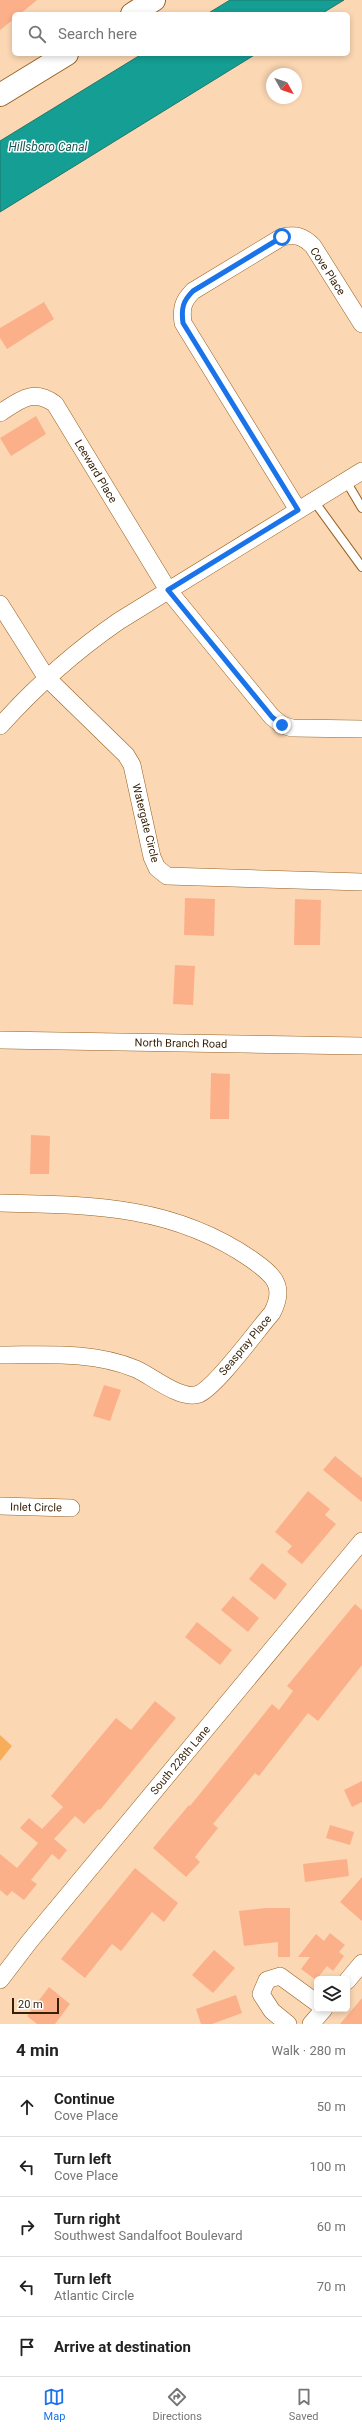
<!DOCTYPE html>
<html lang="en">
<head>
<meta charset="utf-8">
<style>
	:root { --surface:#fff; --page:#f2f2f2; --text:#222; --muted:#767676; --line:#e0e0e0; --accent:#1a73e8 }
	body { margin:0; font-family:Roboto,sans-serif; background:var(--page); color:var(--text) }
	.controls { position:absolute; right:12px; bottom:12px; display:grid; overflow:hidden; border-radius:6px; box-shadow:0 2px 6px #0003 }
	.controls button { width:36px; height:36px; display:grid; place-items:center; padding:0; border:0; border-bottom:1px solid var(--line); background:var(--surface); color:var(--text); font:20px sans-serif }
	.compass { position:absolute; left:266px; top:68px; width:36px; height:36px; border-radius:50%; background:var(--surface); box-shadow:0 2px 6px #0003; rotate:130deg }
	.scale { position:absolute; left:12px; bottom:10px; width:47px; box-sizing:border-box; padding-left:4px; border:2px solid #351f05; border-top:0; font-size:11px; line-height:14px; white-space:nowrap; color:#351f05; -webkit-text-stroke:3px #fff; paint-order:stroke }
	.stop { position:absolute; width:12px; height:12px; margin:-9px; border:3px solid #1a73e8; border-radius:50%; background:#fff }
	.stop.end { background:#1a73e8; border-color:#fff; box-shadow:0 1px 4px #0008 }
	.list { margin:0; padding:0; list-style:none }
	h2 { display:flex; justify-content:space-between; align-items:center; height:52px; margin:0; padding:0 16px; font-size:17px }
	h2 small { font-size:13px; font-weight:400; color:var(--muted) }
	.list li { display:grid; grid-template-columns:26px 1fr auto; gap:12px; align-items:center; box-sizing:border-box; height:60px; padding:0 16px; border-top:1px solid var(--line) }
	.list b { display:block; font-size:15px; white-space:nowrap }
	.list p { margin:0; font-size:13px; white-space:nowrap; color:var(--muted) }
	.list em { font-size:13px; font-style:normal; color:var(--muted) }
	.icon { flex:none; width:22px; height:22px; fill:none; stroke:currentColor; stroke-width:2; stroke-linecap:round; stroke-linejoin:round }
	.map { position:relative; flex:none; width:362px; height:2024px; overflow:hidden }
	.search { position:absolute; background:var(--surface); box-shadow:0 2px 6px #0003; left:12px; right:12px; top:12px; height:44px; display:flex; align-items:center; gap:10px; box-sizing:border-box; padding:0 14px; border-radius:6px; color:var(--muted); font-size:15px }
	.sheet { height:352px; background:var(--surface) }
	nav { display:flex; justify-content:space-around; align-items:center; box-sizing:border-box; height:56px; border-top:1px solid var(--line); background:var(--surface); font-size:11px; color:var(--muted) }
	nav a { display:grid; justify-items:center; gap:2px }
	nav .on { color:var(--accent) }
	.map>svg:first-child { display:block }
	.green { fill:#f8ad59 }
	.water { fill:#159e94; stroke:#1f7869 }
	.building { fill:#fcb08a }
	.lines { fill:none; stroke-linecap:round; stroke-linejoin:round }
	.service-casing { stroke:#966121; stroke-width:10 }
	.minor-casing { stroke:#966121; stroke-width:18 }
	.secondary-casing { stroke:#966121; stroke-width:24 }
	.service { stroke:#fff; stroke-width:8 }
	.minor { stroke:#fff; stroke-width:17 }
	.secondary { stroke:#fff; stroke-width:22 }
	.route { stroke:#1a73e8; stroke-width:5 }
	.labels { text-anchor:middle; stroke-width:3; stroke-linejoin:round; paint-order:stroke }
	.street-label { font-size:11px; fill:#351f05; stroke:#fff }
	.water-label { font-size:12px; font-style:italic; fill:#175954; stroke:#fff }
</style>
</head>
<body>
<div class="map">
<svg width="362" height="2024" viewBox="0 0 362 2024">
	<rect width="100%" height="100%" fill="#fbd7b3"/>
	<path class="green" d="M0,1735L12,1746L0,1761Z"/>
	<path class="water" d="M230,0H344L321,14H207Z
		M142,54H256L0,212V141Z"/>
	<path class="building" d="M0,0H37L20,14H14V19L0,30Z
		M44,302L54,319L7,349L0,338V328Z
		M36,416L46,434L11,456L0,438Z
		M185,898L215,899L214,936L184,935Z
		M295,899L321,900L320,945H294Z
		M175,965L195,966L193,1005L173,1004Z
		M211,1073L230,1074L229,1119H210Z
		M31,1135L50,1136L49,1174H30Z
		M104,1385L121,1390L110,1421L93,1416Z
		M335,1456L362,1478V1502L323,1470Z
		M308,1491L330,1509L325,1515L336,1524L302,1564L287,1552L292,1546L275,1532Z
		M262,1563L287,1584L275,1600L249,1579Z
		M233,1596L259,1618L248,1632L221,1610Z
		M355,1604L362,1610V1665L318,1721L308,1713L259,1776L255,1773L213,1824L218,1828L195,1857L200,1862L186,1877L153,1848L189,1805L190,1806L272,1704L279,1710L293,1691L287,1686Z
		M197,1622L232,1650L220,1665L185,1637Z
		M155,1701L176,1718L100,1810L98,1809L84,1824L75,1816L54,1839L67,1850L59,1860L52,1854L31,1880L37,1884L24,1900L12,1891L7,1896L0,1890V1854L17,1868L38,1843L20,1828L29,1818L42,1829L63,1807L51,1796L116,1718L131,1730Z
		M362,1781V1802L352,1807L344,1790Z
		M330,1825L354,1832L350,1845L326,1838Z
		M347,1859L349,1876L305,1882L303,1864Z
		M135,1868L178,1903L164,1922L152,1912L121,1951L112,1944L85,1978L61,1959Z
		M362,1877V1921L340,1902Z
		M266,1908H290V1957H278V1942L244,1946L239,1911Z
		M330,1933L345,1945L339,1952L344,1956L333,1971L327,1966L316,1980L301,1969L310,1957H298L316,1934L324,1941Z
		M214,1950L235,1968L213,1993L192,1975Z
		M49,1987L70,2004L55,2024H37L27,2016Z
		M236,1995L242,2013L212,2024H201L196,2009Z
		M362,1998V2024H340Z"/>
	<g class="lines">
		<g class="service-casing">
			<path id="service" d="M346,481L362,508
				M314,501L362,567"/>
		</g>
		<g class="minor-casing">
			<path id="minor" d="M0,413C20,400 33,388 55,404L168,590L272,717L282,725L292,728L362,729
				M298,510L183,323C181,308 183,301 193,291L282,237C296,234 303,236 313,246L362,324
				M0,604L46,677L126,755L132,765L152,857L157,868L167,876L362,882
				M0,726C36,686 74,652 119,621L362,471
				M0,1040L362,1046
				M0,1203C91,1205 172,1205 251,1259C272,1274 287,1285 272,1313C257,1330 217,1386 199,1394C181,1401 152,1376 136,1369C93,1351 45,1355 0,1355
				M0,1506L71,1508
				M0,1980L29,1942L362,1541
				M347,1981L362,1963
				M288,2024L272,2011L261,1994L267,1980L280,1976L317,2003
				M311,2024L324,2009"/>
		</g>
		<g class="secondary-casing">
			<path id="secondary" d="M132,14L154,0
				M0,95L67,54"/>
		</g>
		<use href="#service" class="service"/>
		<use href="#minor" class="minor"/>
		<use href="#secondary" class="secondary"/>
	</g>
	<g class="lines">
		<path class="route" d="M282,237L193,291C183,301 181,308 183,323L298,510L168,590L272,717L282,725"/>
	</g>
	<g class="labels">
		<g class="street-label">
			<text transform="translate(328 271) rotate(57)" y="4">Cove Place</text>
			<text transform="translate(96 471) rotate(59)" y="4">Leeward Place</text>
			<text transform="translate(146 823) rotate(76)" y="4">Watergate Circle</text>
			<text transform="translate(181 1043) rotate(1)" y="4">North Branch Road</text>
			<text transform="translate(245 1345) rotate(-50)" y="4">Seaspray Place</text>
			<text transform="translate(36 1507) rotate(1)" y="4">Inlet Circle</text>
			<text transform="translate(180 1760) rotate(-50)" y="4">South 228th Lane</text>
		</g>
		<g class="water-label">
			<text x="48" y="151">Hillsboro Canal</text>
		</g>
	</g>
</svg>
<div class="controls">
<button><svg class="icon" aria-label="layers" viewBox="0 0 24 24"><path d="M12 4l9 5-9 5-9-5zM3 14l9 5 9-5"/></svg></button>
</div>
<svg class="compass" viewBox="-18 -18 36 36"><path d="M0-13l5 13h-10z" fill="#e53935"/><path d="M0 13l5-13h-10z" fill="#767676"/></svg>
<div class="scale">20 m</div>
<div class="stop" style="left:282px;top:237px"></div>
<div class="stop end" style="left:282px;top:725px"></div>
<div class="search"><svg class="icon" aria-label="search" viewBox="0 0 24 24"><circle cx="10" cy="10" r="6"/><path d="M15 15l6 6"/></svg>Search here</div>
</div>
<section class="sheet">
<h2>4 min<small>Walk · 280 m</small></h2>
<ul class="list">
<li><svg class="icon" aria-label="ahead" viewBox="0 0 24 24"><path d="M12 20V5M6 11l6-6 6 6"/></svg><div><b>Continue</b><p>Cove Place</p></div><em>50 m</em></li>
<li><svg class="icon" aria-label="left" viewBox="0 0 24 24"><path d="M17 20v-9H6M10 6l-5 5 5 5"/></svg><div><b>Turn left</b><p>Cove Place</p></div><em>100 m</em></li>
<li><svg class="icon" aria-label="right" viewBox="0 0 24 24"><path d="M7 20v-9h11M14 6l5 5-5 5"/></svg><div><b>Turn right</b><p>Southwest Sandalfoot Boulevard</p></div><em>60 m</em></li>
<li><svg class="icon" aria-label="left" viewBox="0 0 24 24"><path d="M17 20v-9H6M10 6l-5 5 5 5"/></svg><div><b>Turn left</b><p>Atlantic Circle</p></div><em>70 m</em></li>
<li><svg class="icon" aria-label="arrive" viewBox="0 0 24 24"><path d="M6 21V4h12l-3 4 3 4H6"/></svg><div><b>Arrive at destination</b></div></li>
</ul>
</section>
<nav>
<a class="on"><svg class="icon" aria-label="map" viewBox="0 0 24 24"><path d="M3 6l6-2 6 2 6-2v14l-6 2-6-2-6 2zM9 4v14M15 6v14"/></svg>Map</a>
<a><svg class="icon" aria-label="directions" viewBox="0 0 24 24"><path d="M12 3l9 9-9 9-9-9zM9 14v-3h6M13 9l2 2-2 2"/></svg>Directions</a>
<a><svg class="icon" aria-label="saved" viewBox="0 0 24 24"><path d="M7 4h10v16l-5-4-5 4z"/></svg>Saved</a>
</nav>
</body>
</html>
